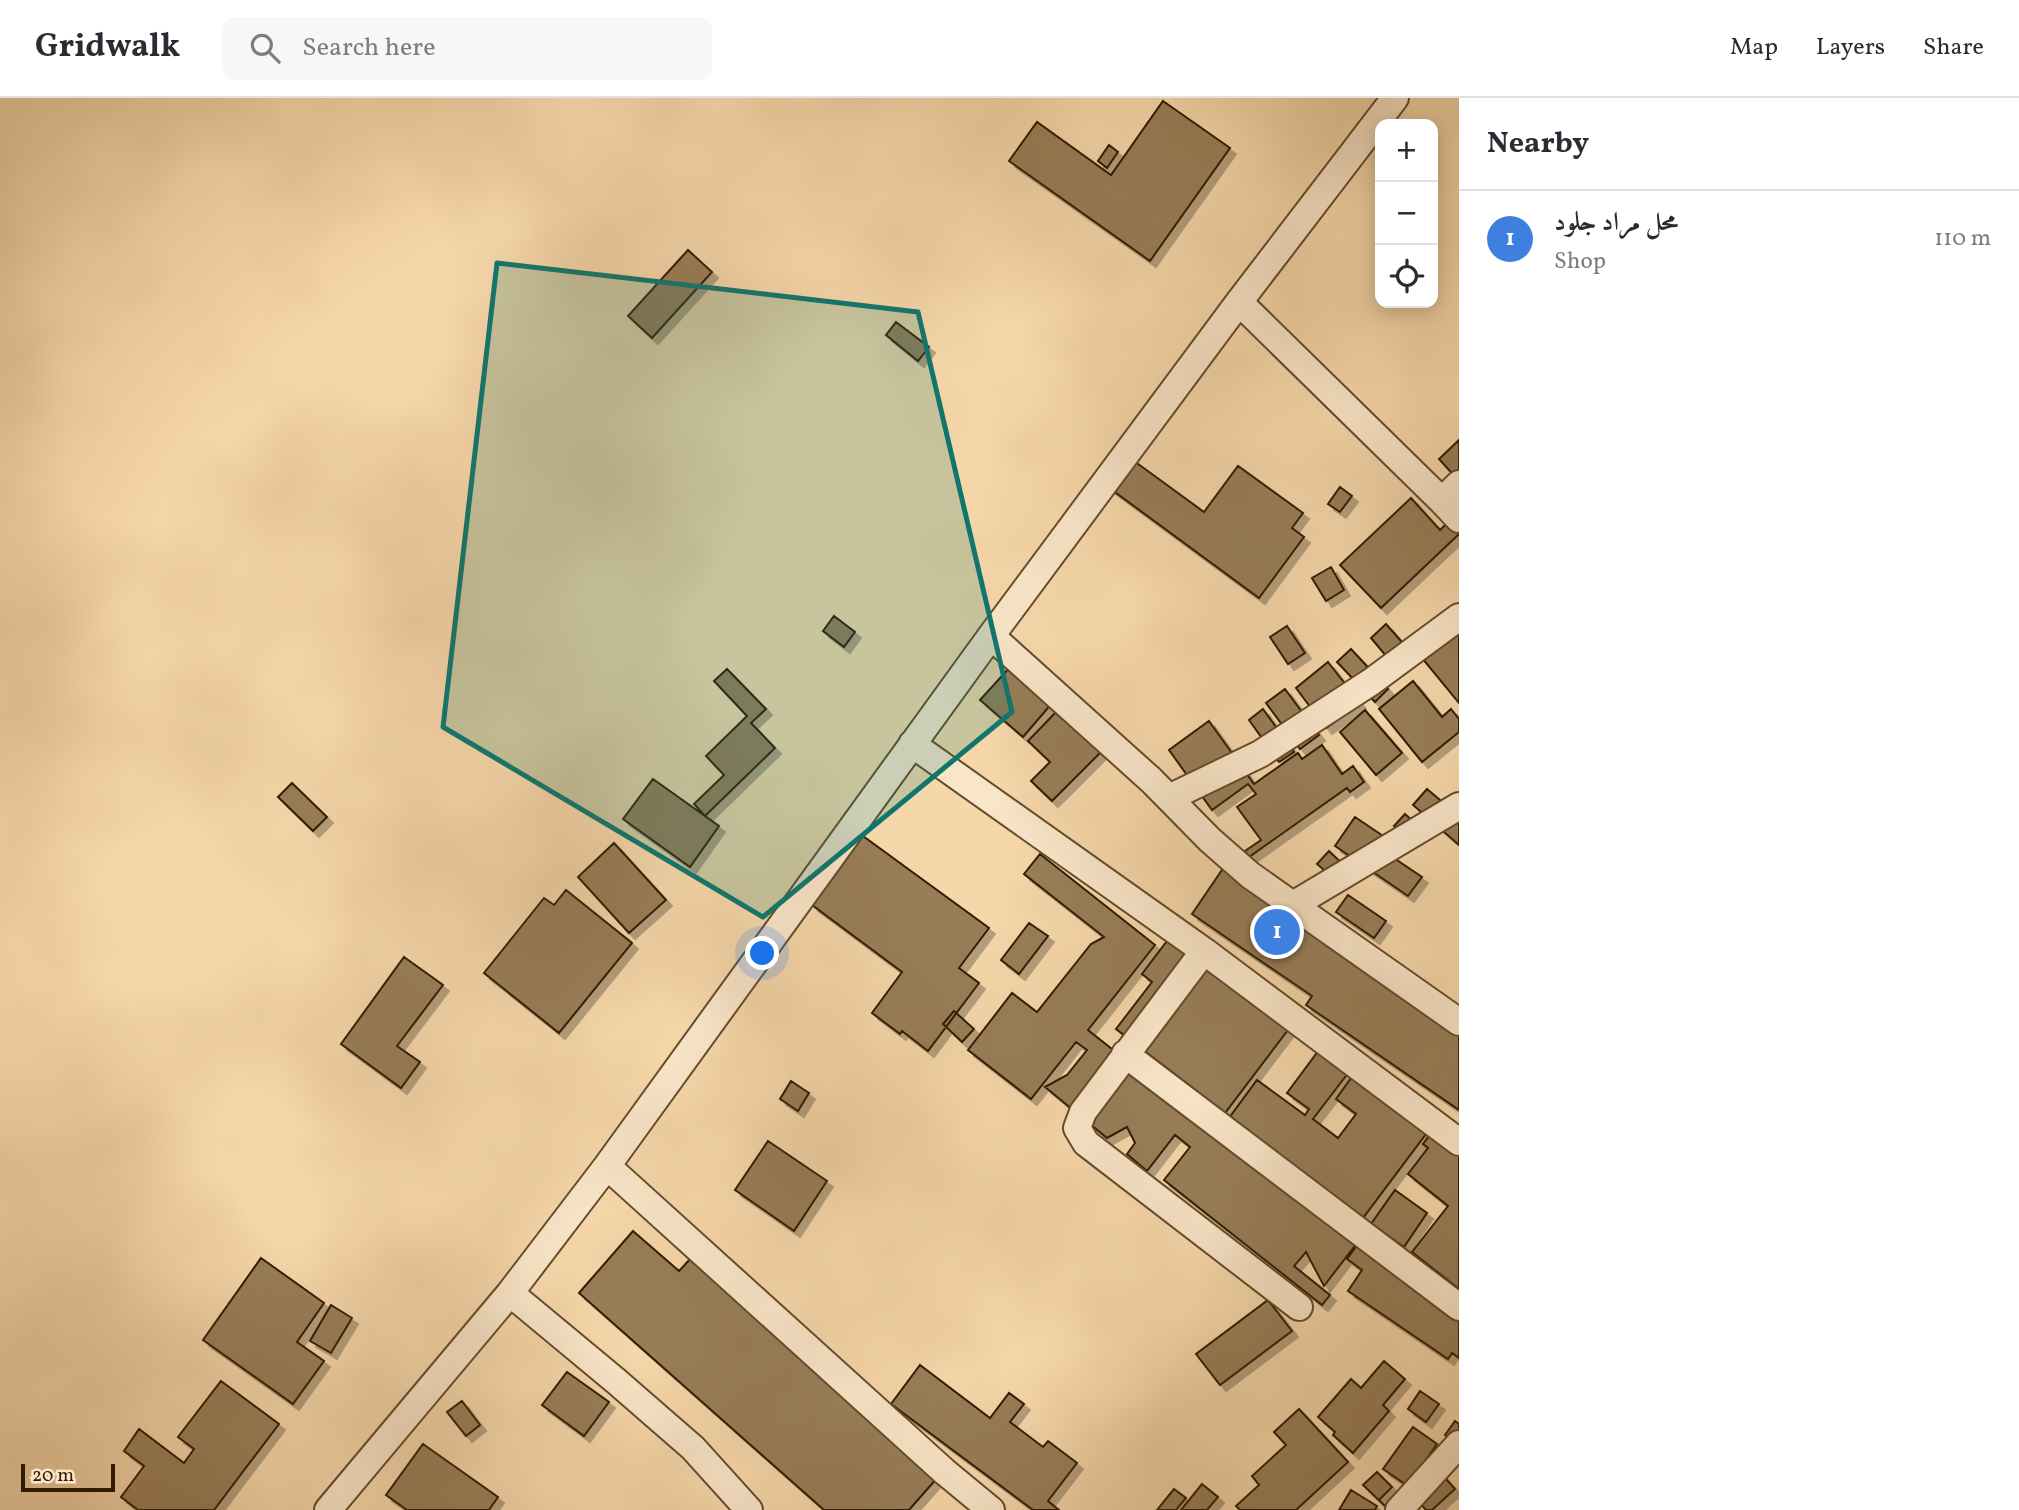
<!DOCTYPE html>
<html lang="en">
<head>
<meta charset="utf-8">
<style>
	:root { --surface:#fff; --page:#f7f7f7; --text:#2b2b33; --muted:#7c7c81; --line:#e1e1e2; --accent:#0b8043 }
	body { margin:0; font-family:Vollkorn,Amiri,serif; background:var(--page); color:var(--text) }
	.controls { position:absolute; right:21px; top:21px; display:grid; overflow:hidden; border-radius:14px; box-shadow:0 4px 18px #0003 }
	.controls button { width:63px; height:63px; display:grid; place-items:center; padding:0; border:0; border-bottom:2px solid var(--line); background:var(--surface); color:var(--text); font:35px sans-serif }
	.scale { position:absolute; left:21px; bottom:18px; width:94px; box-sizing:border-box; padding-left:7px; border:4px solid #321c00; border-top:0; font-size:19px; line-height:24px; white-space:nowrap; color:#321c00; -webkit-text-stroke:5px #f9e5c8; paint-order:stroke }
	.you { position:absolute; left:763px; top:856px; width:24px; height:24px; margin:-18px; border:5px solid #fff; border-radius:50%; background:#1a73e8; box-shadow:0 0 0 10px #1a73e833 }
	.badge { display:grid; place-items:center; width:46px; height:46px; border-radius:50%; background:var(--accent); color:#fff; font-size:23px; font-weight:700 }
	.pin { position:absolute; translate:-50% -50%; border:4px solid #fff; box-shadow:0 2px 7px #0006 }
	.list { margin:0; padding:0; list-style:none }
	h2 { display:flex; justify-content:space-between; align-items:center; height:91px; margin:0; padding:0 28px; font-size:30px }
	h2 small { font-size:23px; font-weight:400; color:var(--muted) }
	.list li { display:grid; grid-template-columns:46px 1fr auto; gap:21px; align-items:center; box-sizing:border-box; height:98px; padding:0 28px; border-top:2px solid var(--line) }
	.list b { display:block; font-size:26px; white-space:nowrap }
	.list p { margin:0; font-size:23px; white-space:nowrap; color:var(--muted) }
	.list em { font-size:23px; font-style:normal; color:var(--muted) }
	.icon { flex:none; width:38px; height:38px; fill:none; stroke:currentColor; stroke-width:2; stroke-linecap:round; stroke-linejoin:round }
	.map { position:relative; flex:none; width:1459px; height:1412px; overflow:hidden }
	header { display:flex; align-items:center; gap:42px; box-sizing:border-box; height:98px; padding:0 35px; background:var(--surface); border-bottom:2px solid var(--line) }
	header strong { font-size:33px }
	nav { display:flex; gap:38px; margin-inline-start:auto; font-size:24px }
	.search { width:490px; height:63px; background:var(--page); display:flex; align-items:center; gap:18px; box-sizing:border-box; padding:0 24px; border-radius:14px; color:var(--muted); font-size:26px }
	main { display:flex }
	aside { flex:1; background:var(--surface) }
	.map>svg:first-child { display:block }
	.building { fill:#987d58; stroke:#321c00; stroke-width:2; filter:url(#shadow) }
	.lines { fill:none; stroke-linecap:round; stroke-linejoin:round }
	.street-casing { stroke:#634b2a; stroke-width:30 }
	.street { stroke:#f9e5c8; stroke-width:26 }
	.marked { fill:#0f766e; fill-opacity:0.2; stroke:#0f766e; stroke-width:5; stroke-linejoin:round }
</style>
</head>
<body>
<header>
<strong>Gridwalk</strong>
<div class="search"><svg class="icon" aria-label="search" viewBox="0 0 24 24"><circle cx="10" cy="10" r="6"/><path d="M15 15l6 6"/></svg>Search here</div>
<nav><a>Map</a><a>Layers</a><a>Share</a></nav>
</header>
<main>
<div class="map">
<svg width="1459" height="1412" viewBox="0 0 1459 1412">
	<defs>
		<filter id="shadow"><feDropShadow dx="6" dy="6" stdDeviation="0" flood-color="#0004"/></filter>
	</defs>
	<rect width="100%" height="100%" fill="#f6d7aa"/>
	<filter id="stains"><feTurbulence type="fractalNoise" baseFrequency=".00286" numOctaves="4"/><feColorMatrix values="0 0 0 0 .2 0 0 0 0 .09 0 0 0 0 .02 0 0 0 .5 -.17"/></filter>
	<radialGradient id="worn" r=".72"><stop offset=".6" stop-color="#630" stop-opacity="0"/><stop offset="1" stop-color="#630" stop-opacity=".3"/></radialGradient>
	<path class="building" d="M1163,3L1230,50L1150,163L1009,63L1037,24L1111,77Z
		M1109,47L1118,54L1107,70L1098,63Z
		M688,152L712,174L652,240L628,218Z
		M896,224L929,249L918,263L886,237Z
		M1459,342V383L1439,361Z
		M1130,360L1204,414L1238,368L1303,415L1292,430L1304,439L1259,500L1108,389Z
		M1340,389L1352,398L1340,414L1328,406Z
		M1411,400L1440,432L1453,419L1459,426V436L1381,510L1340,467Z
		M1331,469L1344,492L1326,503L1312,480Z
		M834,518L855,534L844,549L823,533Z
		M1386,526L1408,551L1392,565L1371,540Z
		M1287,528L1305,555L1288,566L1270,539Z
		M1459,528V605L1408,543Z
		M1351,551L1388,591L1375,604L1337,564Z
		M1328,564L1360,605L1326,630L1296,590Z
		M1011,568L1053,604L1023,639L980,602Z
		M727,571L766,611L751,625L775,650L705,718L694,706L724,677L706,658L747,618L714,583Z
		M1413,583L1442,619L1451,611L1459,621V634L1422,664L1379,611Z
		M1285,591L1319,637L1300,651L1266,605Z
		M1263,611L1294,654L1279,664L1249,622Z
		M1058,612L1101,654L1052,703L1031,683L1050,664L1028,643Z
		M1365,612L1402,655L1376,677L1340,634Z
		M1209,623L1254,686L1298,655L1302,661L1322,647L1342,676L1353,668L1364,684L1350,694L1347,690L1249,759L1245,753L1261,742L1237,709L1256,696L1248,686L1212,712L1169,652Z
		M653,681L719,728L690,769L623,721Z
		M292,685L327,719L313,733L278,699Z
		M1427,691L1459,718V747L1413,707Z
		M1405,716L1416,726L1404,738L1394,728Z
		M1355,719L1395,746L1388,756L1422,779L1408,798L1335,748Z
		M863,738L989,830L959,870L979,885L928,953L902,933L900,936L872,915L902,874L812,807Z
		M614,745L666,802L629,835L578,779Z
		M1329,753L1349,772L1338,784L1317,766Z
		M1040,756L1155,847L1088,932L1357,1145L1324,1188L1306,1154L1294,1168L1330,1197L1322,1207L1164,1082L1190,1049L1175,1037L1147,1073L1127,1056L1135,1045L1127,1029L1107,1040L1045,989L1067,977L1087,952L1076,944L1031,1001L968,952L1012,895L1037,914L1091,846L1104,839L1024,776Z
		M1224,769L1459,930V1012L1306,907L1312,898L1192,816Z
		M566,792L632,845L559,935L484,875L544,800L554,807Z
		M1348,797L1386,823L1374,840L1336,814Z
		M1029,825L1048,838L1019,876L1001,862Z
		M1173,835L1291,928L1225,1015L1116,931L1152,884L1142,876Z
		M404,859L443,887L397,948L420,964L401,990L341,946Z
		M954,913L974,931L962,944L943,926Z
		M1322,948L1352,970L1313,1021L1338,1040L1356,1016L1336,1001L1354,976L1429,1032L1363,1120L1229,1020L1257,982L1305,1017L1309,1011L1287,995Z
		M791,983L809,995L798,1013L780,1001Z
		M1435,1030L1459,1049V1191L1412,1154L1448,1108L1408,1076L1428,1050L1423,1046Z
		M768,1043L827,1083L794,1133L735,1092Z
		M1395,1092L1427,1115L1404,1149L1371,1126Z
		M633,1133L679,1173L691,1160L938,1379L909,1412H824L579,1195Z
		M1358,1146L1459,1213V1260L1452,1255L1448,1261L1348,1193L1362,1172L1347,1161Z
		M261,1160L324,1205L297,1244L324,1263L293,1306L203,1242Z
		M1268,1202L1292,1233L1220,1287L1196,1256Z
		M331,1207L352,1220L331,1255L310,1243Z
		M1384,1263L1405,1281L1383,1307L1389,1313L1353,1355L1333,1337L1335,1334L1318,1319L1351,1281L1361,1290Z
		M920,1267L990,1320L1009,1295L1024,1306L1010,1324L1043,1349L1048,1343L1077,1365L1048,1403L1059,1412H1033L891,1306Z
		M567,1274L609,1304L584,1338L542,1307Z
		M221,1283L279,1326L214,1412H138L121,1399L144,1368L124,1353L139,1331L184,1365L194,1351L178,1339Z
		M1420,1293L1439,1306L1426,1324L1408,1311Z
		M462,1303L480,1327L466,1338L447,1314Z
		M1299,1311L1348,1364L1296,1412H1240L1236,1408L1259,1387L1252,1378L1286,1347L1274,1334Z
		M1455,1323L1459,1326V1346L1445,1337Z
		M1413,1329L1437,1346L1408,1388L1383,1371Z
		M423,1346L498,1399L489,1412H407L386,1397Z
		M1438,1372L1455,1391L1432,1412H1426L1412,1396Z
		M1377,1374L1392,1389L1379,1402L1389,1412L1363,1387Z
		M1202,1386L1218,1399L1207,1412H1181Z
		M1174,1391L1186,1400L1176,1412H1157Z
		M1351,1392L1377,1408L1375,1412H1339Z"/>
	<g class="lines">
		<g class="street-casing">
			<path id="street" d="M1239,204L1442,403L1459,386
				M1442,403L1459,421
				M991,538L1151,682L1210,742L1250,777L1459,924
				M912,646L1204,853L1459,1044
				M1169,700L1260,656L1371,584L1459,519
				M1293,807L1459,708
				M1204,853L1083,1014L1077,1030L1086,1045L1299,1209
				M1125,956L1459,1209
				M607,1068L945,1374L991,1412
				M510,1195L616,1283L693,1350L749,1412
				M328,1412L510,1195L607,1068L991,538L1239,204L1395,0
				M1399,1412L1459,1346"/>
		</g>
		<use href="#street" class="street"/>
	</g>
	<path class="marked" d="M497,165L918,214L1012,614L763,819L443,629Z"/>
	<rect width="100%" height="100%" filter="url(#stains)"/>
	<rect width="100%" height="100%" fill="url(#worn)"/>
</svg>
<div class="controls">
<button>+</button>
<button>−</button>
<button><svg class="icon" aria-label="locate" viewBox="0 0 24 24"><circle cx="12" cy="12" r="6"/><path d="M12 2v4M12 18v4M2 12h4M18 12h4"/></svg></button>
</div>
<div class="scale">20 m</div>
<div class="you"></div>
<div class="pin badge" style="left:1277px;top:834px;background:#3f7fe0">1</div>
</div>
<aside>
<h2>Nearby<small></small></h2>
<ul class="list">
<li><span class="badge" style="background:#3f7fe0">1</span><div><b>محل مراد جلود</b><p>Shop</p></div><em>110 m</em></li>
</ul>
</aside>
</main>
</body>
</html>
